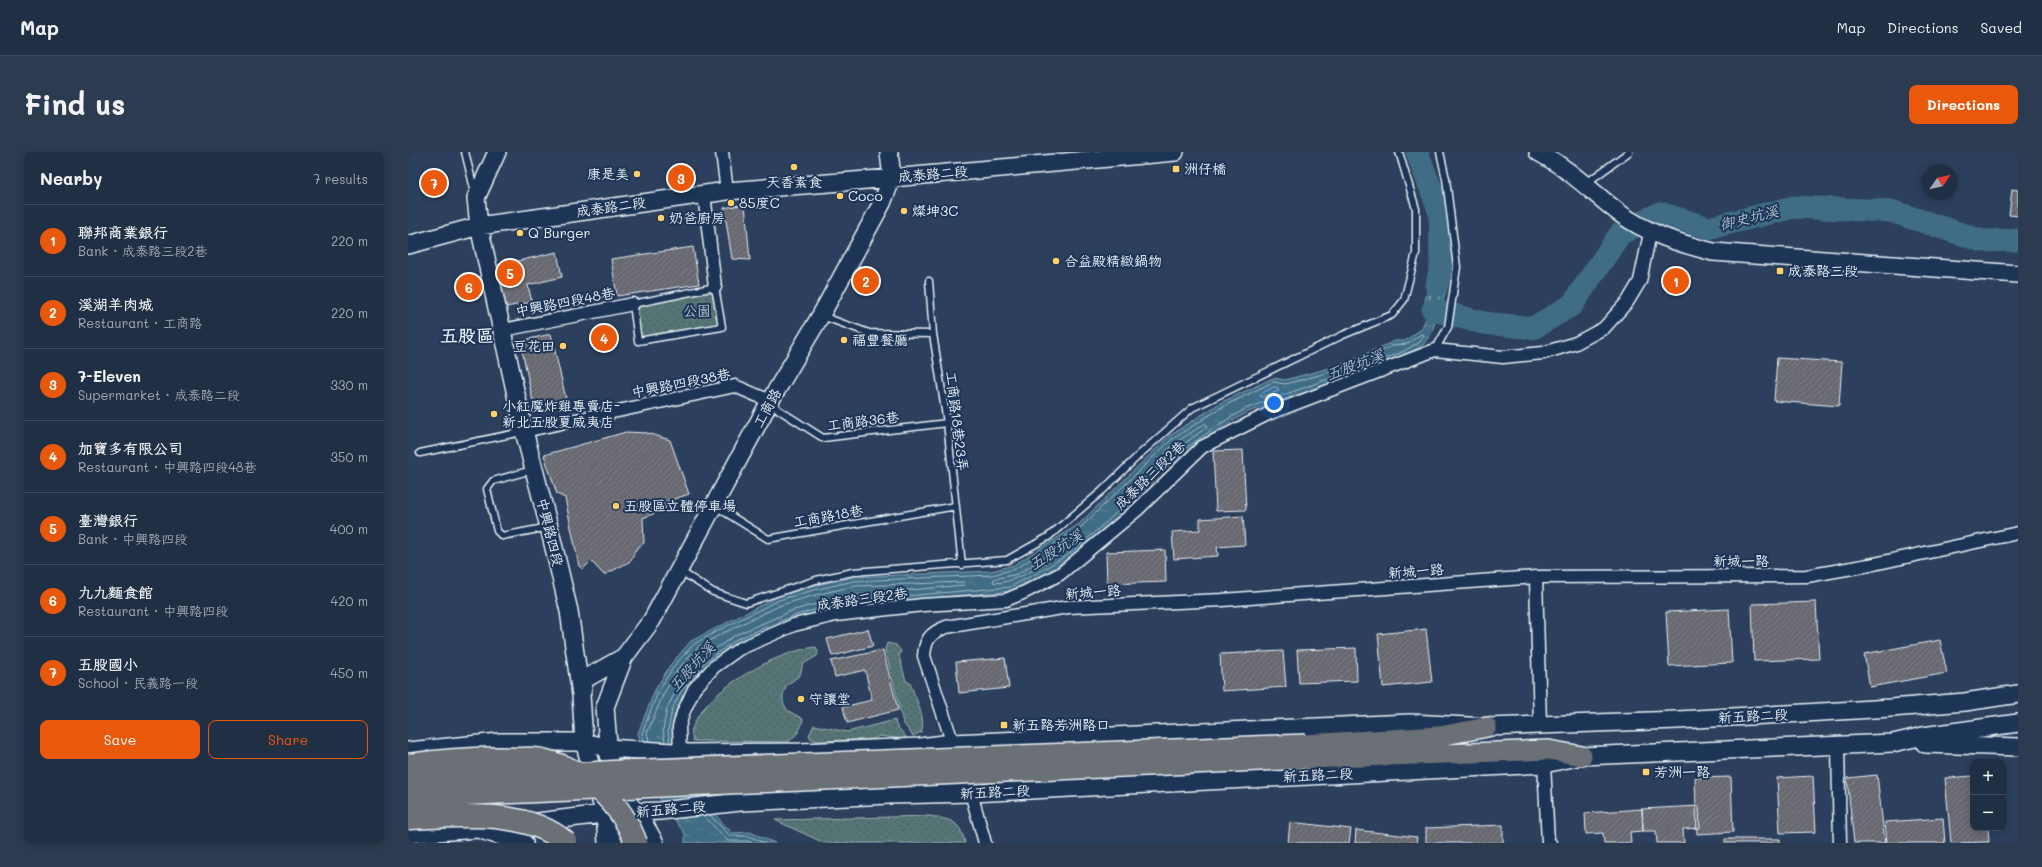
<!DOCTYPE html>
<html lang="en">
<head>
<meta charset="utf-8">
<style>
	:root { --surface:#212f45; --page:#2d3b50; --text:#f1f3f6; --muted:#a2a9b3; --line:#3e4a5e; --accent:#ea580c }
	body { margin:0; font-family:Mali,"LXGW WenKai TC",sans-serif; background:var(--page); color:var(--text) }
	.controls { position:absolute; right:12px; bottom:12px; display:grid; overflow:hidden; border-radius:8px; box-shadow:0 2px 10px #0003 }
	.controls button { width:36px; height:36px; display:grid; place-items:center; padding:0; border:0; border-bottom:1px solid var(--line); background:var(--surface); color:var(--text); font:20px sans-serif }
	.compass { position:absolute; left:1514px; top:12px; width:36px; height:36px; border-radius:50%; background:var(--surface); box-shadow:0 2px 10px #0003; rotate:56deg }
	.you { position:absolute; left:866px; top:251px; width:14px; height:14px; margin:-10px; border:3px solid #fff; border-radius:50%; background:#1a73e8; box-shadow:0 0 0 6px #1a73e833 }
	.badge { display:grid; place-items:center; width:26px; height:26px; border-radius:50%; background:var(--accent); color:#fff; font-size:13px; font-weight:700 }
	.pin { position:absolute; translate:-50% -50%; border:2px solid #fff; box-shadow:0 1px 4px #0006 }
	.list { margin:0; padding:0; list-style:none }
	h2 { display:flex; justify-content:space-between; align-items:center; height:52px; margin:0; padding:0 16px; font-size:17px }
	h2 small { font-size:13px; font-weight:400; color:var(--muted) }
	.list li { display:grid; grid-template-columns:26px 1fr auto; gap:12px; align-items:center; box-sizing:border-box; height:72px; padding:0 16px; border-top:1px solid var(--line) }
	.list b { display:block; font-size:15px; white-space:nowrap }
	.list p { margin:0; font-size:13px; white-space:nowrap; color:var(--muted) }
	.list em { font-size:13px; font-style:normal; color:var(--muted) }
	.actions { display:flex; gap:8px; padding:12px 16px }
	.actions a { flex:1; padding:9px 0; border:1px solid var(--accent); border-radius:8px; text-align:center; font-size:14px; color:var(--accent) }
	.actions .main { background:var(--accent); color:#fff }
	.map { position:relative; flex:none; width:1610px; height:691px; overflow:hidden; border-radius:8px }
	header { display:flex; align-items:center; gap:24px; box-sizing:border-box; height:56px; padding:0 20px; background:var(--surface); border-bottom:1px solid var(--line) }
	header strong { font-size:19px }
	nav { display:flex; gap:22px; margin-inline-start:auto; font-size:14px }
	.intro { display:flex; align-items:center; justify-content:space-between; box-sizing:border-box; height:96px; padding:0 24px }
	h1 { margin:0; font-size:28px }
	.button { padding:10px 18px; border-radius:8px; background:var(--accent); color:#fff; font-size:14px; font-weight:700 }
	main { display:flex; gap:24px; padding:0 24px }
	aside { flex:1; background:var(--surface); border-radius:8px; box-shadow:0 2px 10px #0003 }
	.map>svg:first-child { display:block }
	.grass { fill:url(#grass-dots); stroke:#9eb3b6 }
	.water { fill:url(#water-ripples); stroke:#83a1b3 }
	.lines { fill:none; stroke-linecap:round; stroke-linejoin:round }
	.shore { stroke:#a5bcca; stroke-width:1 }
	.river { stroke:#406c85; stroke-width:23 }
	.building { fill:url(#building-hatch); stroke:#e8f1f8 }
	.lane-casing { stroke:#e8f1f8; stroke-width:9 }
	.street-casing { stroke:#e8f1f8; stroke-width:15 }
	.secondary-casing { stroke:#e8f1f8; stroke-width:20 }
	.primary-casing { stroke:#e8f1f8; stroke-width:22 }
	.lane { stroke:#1d3557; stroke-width:6 }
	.street { stroke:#1d3557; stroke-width:12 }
	.secondary { stroke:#1d3557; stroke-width:17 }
	.primary { stroke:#6b6f75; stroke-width:19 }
	.primary-bridge-casing { stroke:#e8f1f8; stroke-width:22; stroke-linecap:butt }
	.highway-bridge-casing { stroke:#e8f1f8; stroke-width:25; stroke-linecap:butt }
	.primary-bridge { stroke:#6b6f75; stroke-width:19 }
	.highway-bridge { stroke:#6b6f75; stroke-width:22 }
	.poi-dot { fill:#ffd166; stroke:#1d3557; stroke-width:1.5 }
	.labels { text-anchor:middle; stroke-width:4; stroke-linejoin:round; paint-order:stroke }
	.poi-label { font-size:14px; fill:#e8f1f8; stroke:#1d3557; text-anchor:start }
	.street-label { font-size:14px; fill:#e8f1f8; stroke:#1d3557 }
	.park-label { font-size:14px; fill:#b4c6ca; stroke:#1d3557 }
	.water-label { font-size:15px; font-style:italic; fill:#adc2d0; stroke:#1d3557 }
	.district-label { font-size:18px; font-weight:bold; fill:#e8f1f8; stroke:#1d3557 }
</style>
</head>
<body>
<header>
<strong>Map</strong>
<nav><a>Map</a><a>Directions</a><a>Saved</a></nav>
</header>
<div class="intro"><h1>Find us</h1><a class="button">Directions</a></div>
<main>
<aside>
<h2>Nearby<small>7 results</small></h2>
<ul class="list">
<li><span class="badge">1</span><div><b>聯邦商業銀行</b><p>Bank · 成泰路三段2巷</p></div><em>220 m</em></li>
<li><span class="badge">2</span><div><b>溪湖羊肉城</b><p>Restaurant · 工商路</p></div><em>220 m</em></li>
<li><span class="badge">3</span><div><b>7-Eleven</b><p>Supermarket · 成泰路二段</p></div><em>330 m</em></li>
<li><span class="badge">4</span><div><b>加寶多有限公司</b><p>Restaurant · 中興路四段48巷</p></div><em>350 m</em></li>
<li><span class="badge">5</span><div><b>臺灣銀行</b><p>Bank · 中興路四段</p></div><em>400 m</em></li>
<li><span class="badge">6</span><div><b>九九麵食館</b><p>Restaurant · 中興路四段</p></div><em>420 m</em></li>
<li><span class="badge">7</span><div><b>五股國小</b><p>School · 民義路一段</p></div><em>450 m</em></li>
</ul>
<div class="actions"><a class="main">Save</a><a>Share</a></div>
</aside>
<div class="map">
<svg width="1610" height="691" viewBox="0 0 1610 691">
	<defs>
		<pattern id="grass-dots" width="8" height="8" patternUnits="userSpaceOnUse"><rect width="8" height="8" fill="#547575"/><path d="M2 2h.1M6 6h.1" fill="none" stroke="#4d5e60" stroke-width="1.8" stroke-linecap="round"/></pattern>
		<pattern id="water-ripples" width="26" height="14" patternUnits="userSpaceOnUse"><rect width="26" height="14" fill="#406c85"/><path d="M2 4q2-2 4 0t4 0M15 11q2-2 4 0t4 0" fill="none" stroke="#5c8197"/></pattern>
		<pattern id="building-hatch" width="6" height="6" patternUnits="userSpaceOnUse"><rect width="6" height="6" fill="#676771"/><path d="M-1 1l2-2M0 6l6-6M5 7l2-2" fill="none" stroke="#7d7d86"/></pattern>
	</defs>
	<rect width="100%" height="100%" fill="#2c3f5c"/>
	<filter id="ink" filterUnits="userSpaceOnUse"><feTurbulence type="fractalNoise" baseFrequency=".025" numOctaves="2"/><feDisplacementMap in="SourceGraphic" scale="8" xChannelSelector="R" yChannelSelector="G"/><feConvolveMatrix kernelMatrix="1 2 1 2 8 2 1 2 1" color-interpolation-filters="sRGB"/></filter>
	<g filter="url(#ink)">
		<path class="grass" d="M307,135L314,175L230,189L225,152Z
			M479,491L488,493L493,499L491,504L498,529L502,531C507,545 519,567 513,580L505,584L495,571L477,497Z
			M408,495L410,499L409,504L395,512L392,523L378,534L375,543V550L379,558L395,567C393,578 389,583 380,590L285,589C284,585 283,580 284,577C295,539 371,498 408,495Z
			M487,568L488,573L498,585L495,587L472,584L465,587L409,589L403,587L401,583L406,573L439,580Z
			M522,664C543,668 552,668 557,691H416L367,668Z"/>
		<path class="water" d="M1026,102L1044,105L1041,130L1023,182L1015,193L994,205L941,225L840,260L814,275L760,314L708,366L667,403L635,423L603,439L440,453L389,467L331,491L299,513L276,542L268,558L264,579L269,600L282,635L324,681L342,680L367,691H277V682L246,639L230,581L247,538L263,512L283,489L369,445L404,434L446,425L583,419L606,413L671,372L761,284L812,251L865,226L877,228L929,214L987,189H997L1013,177L1019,165L1017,150Z"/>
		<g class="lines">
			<path class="shore" d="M1030,107L1039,110L1037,129L1026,160L1024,161L1021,150Z
				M866,235L870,236L871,239L854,245L852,244L853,242Z
				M797,272L799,273V275L761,303L758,302V300L767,291Z
				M669,384H671L672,387C657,400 603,436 585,430L586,427L610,422Z
				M236,589L234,581L250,540L266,514L286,492L311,478L371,448L406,438L446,429L584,423L607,417L673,375L763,288L814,255L865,230L878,232L930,218L987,193L999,192L1013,182L1016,183L1012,190L992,201L837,257L812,272L757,311L705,364L664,400L633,419L602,435L439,449L388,463L329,487L296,511L273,540L264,557L260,579L262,590
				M241,589L239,581L255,543L270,517L289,496L313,482L373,453L407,443L447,434L557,430L556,433L438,444L386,458L327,483L293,507L269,537L259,556L255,578L257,590
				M302,663L322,684H341L357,691
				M296,664L320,689H340L345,691"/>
			<path class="river" d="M1009,0L1032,61L1033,114L1029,133
				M1025,158L1076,171L1125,176L1164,153L1212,82L1252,61L1301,76L1386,55L1483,59L1575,89L1610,88"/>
		</g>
		<path class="building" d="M1604,37L1610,38V64L1601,63Z
			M337,52L342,108L324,107L316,56Z
			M285,95L291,132L209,144L203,107Z
			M149,100L154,125L120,133L124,150L98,155L88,114Z
			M143,182L159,251L127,259L112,189Z
			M1369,206L1434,210L1431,254L1366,249Z
			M218,280L240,281L262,288L281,342L258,350L257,357L235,366L236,391L228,397L223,409L196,423L183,409L175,417L171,414L157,346L149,342L136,303Z
			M835,298L838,358L808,359L805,299Z
			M835,364L837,393L809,395L810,404L766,407L764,380L792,378V367Z
			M757,398L758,430L699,432L698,400Z
			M1408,450L1411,507L1346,509L1344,452Z
			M1321,457L1324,511L1261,514L1258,460Z
			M460,477L465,494L424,504L419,487Z
			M1018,477L1024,530L975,535L970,482Z
			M1532,488L1539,521L1462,535L1456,502Z
			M948,496L949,529L891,531L889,498Z
			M475,498L490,558L439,571L435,555L464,548L457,518L427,525L423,509Z
			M875,499L878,535L814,539L812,502Z
			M597,506L601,536L551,541L548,510Z
			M1469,623L1477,691H1446L1439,626Z
			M1405,624L1408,680L1372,681L1369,626Z
			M1565,624V676H1580L1581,690L1543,691L1537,626Z
			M1323,625L1325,680L1289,682L1287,626Z
			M1291,654L1292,676L1275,677L1276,691H1249L1248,679H1235L1234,657Z
			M1234,657L1235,679L1222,680L1223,691H1196L1195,681L1178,682L1177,661Z
			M1535,666L1537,691H1479L1477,670Z
			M882,670L943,677L941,691H880Z
			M1095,673V691H1018V676Z
			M948,678L1009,685L1008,691H947Z
			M1317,687H1372V691H1317Z"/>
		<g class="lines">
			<g class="lane-casing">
				<path id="lane" d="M57,0L67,41
					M1177,32L1221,0
					M521,129L525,182L539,271L554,413
					M307,135L314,175L230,189L225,152Z
					M414,164L461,181L525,182
					M1027,198L1040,175L1049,115L1038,27L1032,0
					M363,250L371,258L415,286L539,271
					M12,301L114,280
					M124,318L85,329L79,337L89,379L94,384L141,375
					M307,354L360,387L548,354
					M272,419L305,440L338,451L408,428L445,420L599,408L640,385L694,339L732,302L784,256L935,183L984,163L996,148L1008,101V57L991,0"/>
			</g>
			<g class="street-casing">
				<path id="street" d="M314,0L319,39
					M296,42L307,135
					M95,178L225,152
					M116,279L327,234L362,249
					M1128,425L1132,573
					M1430,595L1432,691
					M547,598L516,504C517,488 522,481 538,475L660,455L814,448L1128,425L1399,424L1461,413L1610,381
					M272,600L271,575L275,561L286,537L306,515L331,497L386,473L428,463L515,453L598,448L617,440L652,422L729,358L794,295L860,262L1027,198L1095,205L1135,201L1168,191L1196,176L1220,149L1232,129L1242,81
					M1136,612L1140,690L1142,691
					M553,616L563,641L577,691"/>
			</g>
			<g class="secondary-casing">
				<path id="secondary" d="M89,0L68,46L71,74L116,279L141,375L161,459L173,543L176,590L197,663L199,691
					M1130,0C1160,16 1184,40 1210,60C1239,82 1271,91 1305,100L1610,122
					M0,93L71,74L319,39L484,26L767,0
					M173,543L177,527L216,505
					M1517,592L1610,595
					M0,599L92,590H176L199,596L281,601L393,600L512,595L544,591L1002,571L1079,575L1270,568L1483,556L1557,550L1610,542
					M201,605L197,555L216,505L244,468L362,249L413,163L474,51L484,26L481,0
					M209,641C227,654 236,672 247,691
					M199,667L213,691
					M76,679L116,691
					M0,682L70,677L204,661L252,659L332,650L481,643L563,641L1136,612L1174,604L1485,591L1515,584L1610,571"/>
			</g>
			<g class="primary-casing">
				<path id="primary" d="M898,592L1032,584L1079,575
					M900,607L1141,598L1174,604"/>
			</g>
			<use href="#lane" class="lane"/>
			<use href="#street" class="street"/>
			<use href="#secondary" class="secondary"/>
			<use href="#primary" class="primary"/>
			<g class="primary-bridge-casing">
				<path id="primary-bridge" d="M0,631L213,618L898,592
					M0,646L900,607"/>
			</g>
			<g class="highway-bridge-casing">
				<path id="highway-bridge" d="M0,613C36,608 73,605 110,607C117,607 126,606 134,608C177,617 213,650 228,691
					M0,666C49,664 119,656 158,691"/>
			</g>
			<use href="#primary-bridge" class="primary-bridge"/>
			<use href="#highway-bridge" class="highway-bridge"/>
		</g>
	</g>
	<g class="poi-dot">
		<circle cx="386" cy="15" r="4"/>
		<rect x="764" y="13" width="8" height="8" rx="2"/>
		<circle cx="229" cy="22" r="4"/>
		<circle cx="432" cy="44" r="4"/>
		<circle cx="323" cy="51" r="4"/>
		<circle cx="496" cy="59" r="4"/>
		<circle cx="253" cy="66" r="4"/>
		<circle cx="112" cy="81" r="4"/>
		<circle cx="648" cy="109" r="4"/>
		<rect x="1368" y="115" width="8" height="8" rx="2"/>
		<circle cx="436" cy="188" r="4"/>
		<circle cx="155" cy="194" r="4"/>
		<circle cx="86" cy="262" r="4"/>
		<circle cx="208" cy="354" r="4"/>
		<circle cx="393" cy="547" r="4"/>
		<rect x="592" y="569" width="8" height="8" rx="2"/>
		<rect x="1234" y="616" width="8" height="8" rx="2"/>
	</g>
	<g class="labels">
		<g class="poi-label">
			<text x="776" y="22">洲仔橋</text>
			<text x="221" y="27" text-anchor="end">康是美</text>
			<text x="386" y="35" text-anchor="middle">天香素食</text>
			<text x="440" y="49">Coco</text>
			<text x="331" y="56">85度C</text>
			<text x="504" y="64">燦坤3C</text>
			<text x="261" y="71">奶爸廚房</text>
			<text x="120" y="86">Q Burger</text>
			<text x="656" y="114">合益殿精緻鍋物</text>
			<text x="1380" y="124">成泰路三段</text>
			<text x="444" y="193">福豐餐廳</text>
			<text x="147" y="199" text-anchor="end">豆花田</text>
			<text x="94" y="259">小紅魔炸雞專賣店-<tspan x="94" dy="16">新北五股夏威夷店</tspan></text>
			<text x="216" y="359">五股區立體停車場</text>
			<text x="401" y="552">守讓堂</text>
			<text x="604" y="578">新五路芳洲路口</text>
			<text x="1246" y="625">芳洲一路</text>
		</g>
		<g class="street-label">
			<text transform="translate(525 22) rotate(-5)" y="5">成泰路二段</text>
			<text transform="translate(203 55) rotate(-8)" y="5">成泰路二段</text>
			<text transform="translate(157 150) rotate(-11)" y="5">中興路四段48巷</text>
			<text transform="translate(273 231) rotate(-11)" y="5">中興路四段38巷</text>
			<text transform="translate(359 256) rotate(-61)" y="5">工商路</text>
			<text transform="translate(455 269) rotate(-7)" y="5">工商路36巷</text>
			<text transform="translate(549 269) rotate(83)" y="5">工商路18巷23弄</text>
			<text transform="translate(742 323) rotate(-44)" y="5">成泰路三段2巷</text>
			<text transform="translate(420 364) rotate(-10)" y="5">工商路18巷</text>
			<text transform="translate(142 380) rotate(76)" y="5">中興路四段</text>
			<text x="1333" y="414">新城一路</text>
			<text transform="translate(1008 419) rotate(-4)" y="5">新城一路</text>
			<text transform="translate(685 440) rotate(-4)" y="5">新城一路</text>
			<text transform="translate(454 447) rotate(-8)" y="5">成泰路三段2巷</text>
			<text transform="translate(1345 564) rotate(-3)" y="5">新五路二段</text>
			<text transform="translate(910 623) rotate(-3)" y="5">新五路二段</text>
			<text transform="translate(587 640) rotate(-3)" y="5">新五路二段</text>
			<text transform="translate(263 657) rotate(-5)" y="5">新五路二段</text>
		</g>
		<g class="park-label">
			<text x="289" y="164">公園</text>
		</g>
		<g class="water-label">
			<text transform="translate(1341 66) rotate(-14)" y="5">御史坑溪</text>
			<text transform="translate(947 213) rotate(-21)" y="5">五股坑溪</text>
			<text transform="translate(648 398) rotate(-33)" y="5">五股坑溪</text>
			<text transform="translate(284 515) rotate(-48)" y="5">五股坑溪</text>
		</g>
		<g class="district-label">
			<text x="59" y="190">五股區</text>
		</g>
	</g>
</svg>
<div class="controls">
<button>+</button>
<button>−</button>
</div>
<svg class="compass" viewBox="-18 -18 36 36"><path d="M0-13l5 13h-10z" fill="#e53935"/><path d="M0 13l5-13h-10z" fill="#a2a9b3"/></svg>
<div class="you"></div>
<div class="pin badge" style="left:1268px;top:129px">1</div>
<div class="pin badge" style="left:458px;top:129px">2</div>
<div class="pin badge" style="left:273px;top:26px">3</div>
<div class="pin badge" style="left:196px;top:186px">4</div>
<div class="pin badge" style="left:102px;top:121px">5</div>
<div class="pin badge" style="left:61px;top:135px">6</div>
<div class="pin badge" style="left:26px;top:31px">7</div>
</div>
</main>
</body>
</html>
